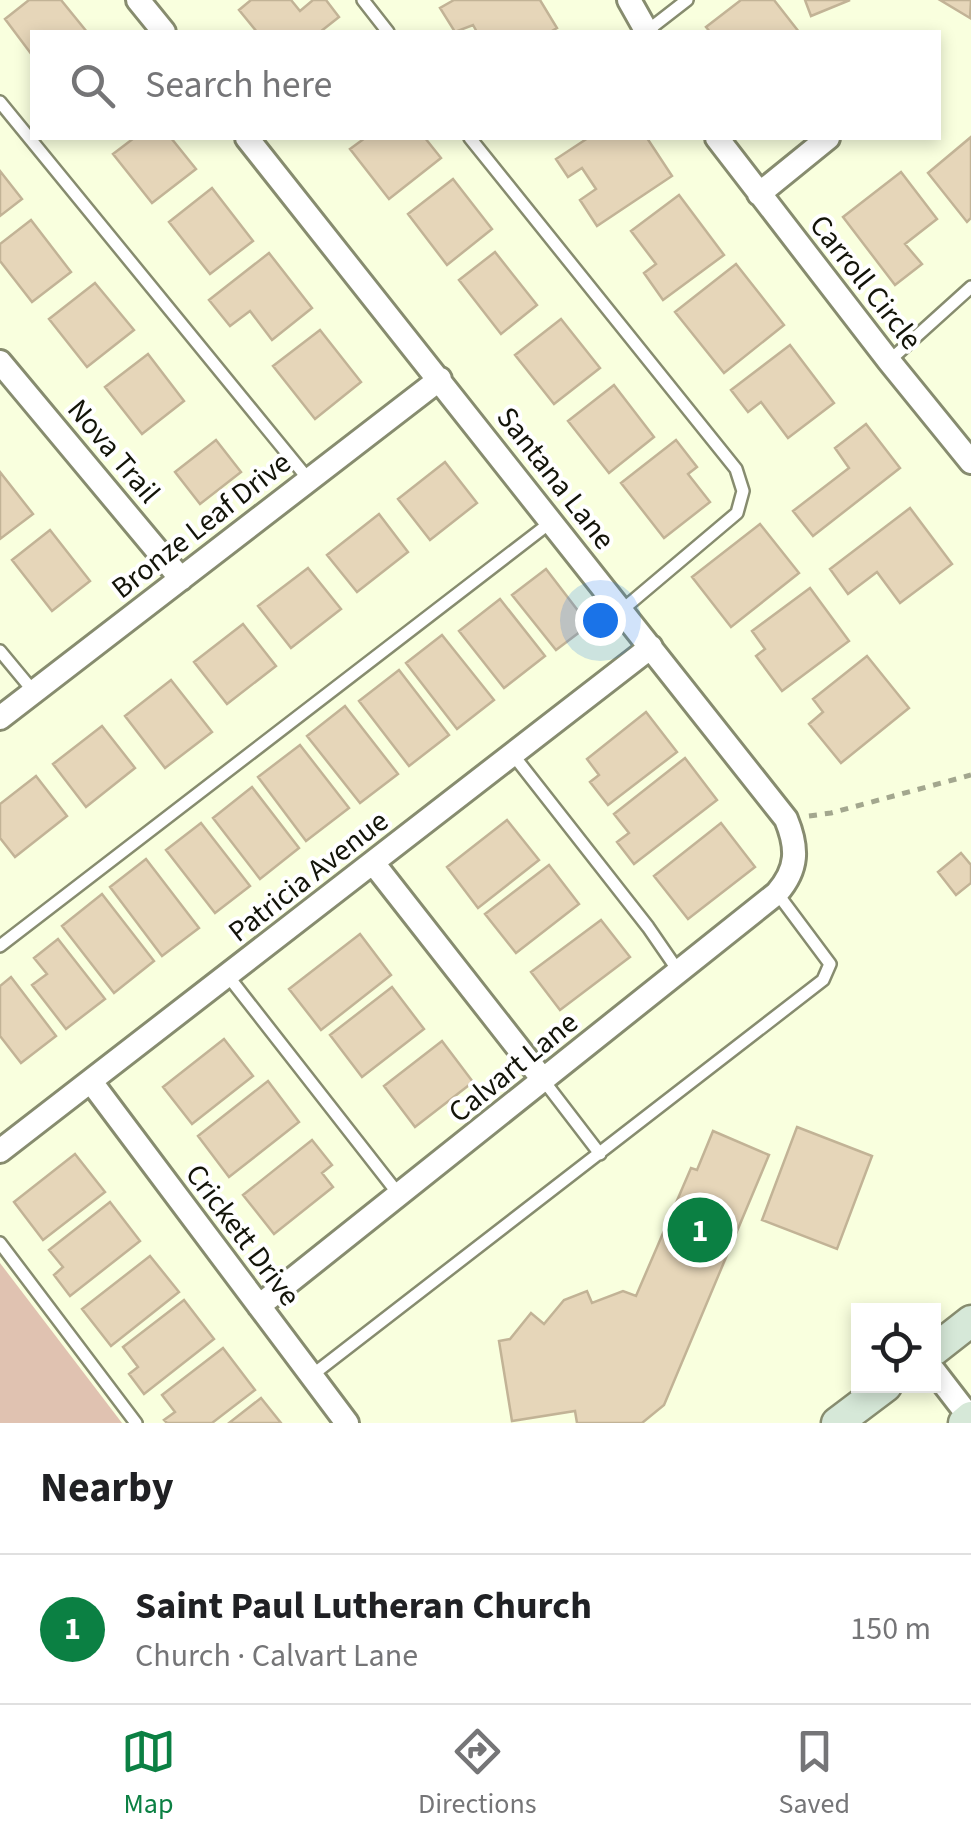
<!DOCTYPE html>
<html lang="en">
<head>
<meta charset="utf-8">
<style>
	:root { --surface:#fff; --page:#f6f6f6; --text:#202124; --muted:#757577; --line:#e0e0e0; --accent:#0b8043 }
	body { margin:0; font-family:"Source Sans 3",sans-serif; background:var(--page); color:var(--text) }
	.controls { position:absolute; right:30px; bottom:30px; display:grid; overflow:hidden; border-radius:0px; box-shadow:0 5px 15px #0003 }
	.controls button { width:90px; height:90px; display:grid; place-items:center; padding:0; border:0; border-bottom:2px solid var(--line); background:var(--surface); color:var(--text); font:50px sans-serif }
	.you { position:absolute; left:600px; top:620px; width:35px; height:35px; margin:-25px; border:8px solid #fff; border-radius:50%; background:#1a73e8; box-shadow:0 0 0 15px #1a73e833 }
	.badge { display:grid; place-items:center; width:65px; height:65px; border-radius:50%; background:var(--accent); color:#fff; font-size:32px; font-weight:700 }
	.pin { position:absolute; translate:-50% -50%; border:5px solid #fff; box-shadow:0 2px 10px #0006 }
	.list { margin:0; padding:0; list-style:none }
	h2 { display:flex; justify-content:space-between; align-items:center; height:130px; margin:0; padding:0 40px; font-size:42px }
	h2 small { font-size:32px; font-weight:400; color:var(--muted) }
	.list li { display:grid; grid-template-columns:65px 1fr auto; gap:30px; align-items:center; box-sizing:border-box; height:150px; padding:0 40px; border-top:2px solid var(--line) }
	.list b { display:block; font-size:38px; white-space:nowrap }
	.list p { margin:0; font-size:32px; white-space:nowrap; color:var(--muted) }
	.list em { font-size:32px; font-style:normal; color:var(--muted) }
	.icon { flex:none; width:55px; height:55px; fill:none; stroke:currentColor; stroke-width:2; stroke-linecap:round; stroke-linejoin:round }
	.map { position:relative; flex:none; width:971px; height:1423px; overflow:hidden }
	.search { position:absolute; background:var(--surface); box-shadow:0 5px 15px #0003; left:30px; right:30px; top:30px; height:110px; display:flex; align-items:center; gap:25px; box-sizing:border-box; padding:0 35px; border-radius:0px; color:var(--muted); font-size:38px }
	.sheet { height:280px; background:var(--surface) }
	nav { display:flex; justify-content:space-around; align-items:center; box-sizing:border-box; height:140px; border-top:2px solid var(--line); background:var(--surface); font-size:28px; color:var(--muted) }
	nav a { display:grid; justify-items:center; gap:5px }
	nav .on { color:var(--accent) }
	.map>svg:first-child { display:block }
	.green { fill:#e0c2b1 }
	.building { fill:#e6d6b9; stroke:#c2b396; stroke-width:2.5 }
	.lines { fill:none; stroke-linecap:round; stroke-linejoin:round }
	.lane-casing { stroke:#878c6f; stroke-width:16 }
	.street-casing { stroke:#878c6f; stroke-width:28 }
	.secondary-casing { stroke:#878c6f; stroke-width:35 }
	.path { stroke:#a3a78e; stroke-width:5; stroke-dasharray:8 8; stroke-linecap:butt }
	.lane { stroke:#fff; stroke-width:11 }
	.street { stroke:#fff; stroke-width:22 }
	.secondary { stroke:#d6e8d8; stroke-width:30 }
	.labels { text-anchor:middle; stroke-width:8; stroke-linejoin:round; paint-order:stroke }
	.street-label { font-size:30px; fill:#131409; stroke:#fff }
</style>
</head>
<body>
<div class="map">
<svg width="971" height="1423" viewBox="0 0 971 1423">
	<rect width="100%" height="100%" fill="#f9ffde"/>
	<path class="green" d="M0,1263L122,1423H0Z"/>
	<path class="building" d="M29,0H61L87,32H32V55L5,19Z
		M251,0H291L300,11L313,0H326L339,17L320,32H257L239,10Z
		M454,0H540L557,28L550,32H477L473,25L455,32L440,8Z
		M741,0H774L799,32H710L706,27Z
		M805,0H850L811,16Z
		M940,0H971L970,18Z
		M971,137V218L967,222L928,173Z
		M134,138H171L196,169L152,203L113,154Z
		M365,138H425L441,158L389,199L350,149Z
		M588,138H647L672,176L597,226L580,200L596,189L582,168L568,177L556,159Z
		M0,171L22,199L0,216Z
		M901,172L937,219L905,244L922,264L895,285L843,217Z
		M453,179L492,229L447,265L408,214Z
		M212,188L253,241L210,274L169,222Z
		M679,195L724,255L663,300L644,273L656,264L631,231Z
		M31,220L71,272L32,302L0,261V244Z
		M495,252L537,305L501,334L459,280Z
		M269,253L312,308L272,340L250,311L230,326L209,300Z
		M736,264L784,325L724,373L675,312Z
		M95,283L134,330L87,367L49,319Z
		M561,319L600,368L554,404L515,355Z
		M320,330L361,382L315,419L273,366Z
		M790,345L834,403L788,438L761,402L748,412L731,390Z
		M148,354L184,401L142,434L105,387Z
		M614,385L654,437L609,473L568,421Z
		M866,424L900,468L813,536L793,511L849,468L835,448Z
		M216,440L241,472L200,504L175,472Z
		M676,440L697,467L688,474L710,502L664,538L621,483Z
		M445,462L477,503L430,540L398,499Z
		M0,472L33,514L0,539Z
		M910,508L952,564L900,603L877,572L848,594L830,569Z
		M379,514L408,552L357,592L327,555Z
		M760,524L799,573L731,627L692,577Z
		M50,530L90,581L52,611L12,560Z
		M308,568L341,609L291,648L258,606Z
		M546,569L589,625L556,650L512,595Z
		M810,588L849,641L782,691L756,656L765,649L752,631Z
		M500,599L545,656L504,688L459,631Z
		M243,624L276,666L227,704L194,662Z
		M442,635L494,700L457,729L406,663Z
		M867,656L909,708L841,763L809,724L823,712L813,699Z
		M399,670L449,735L409,766L359,701Z
		M171,680L212,732L165,768L125,716Z
		M345,706L398,774L360,803L307,736Z
		M646,712L677,752L608,805L590,782L599,775L587,759Z
		M102,726L135,768L86,807L53,764Z
		M300,745L349,808L306,841L258,777Z
		M685,758L717,800L634,864L617,842L629,833L614,814Z
		M36,776L67,816L15,857L0,838V804Z
		M252,787L299,848L260,879L213,818Z
		M507,820L539,860L478,908L447,867Z
		M201,823L250,886L215,913L166,850Z
		M721,823L755,867L688,919L654,876Z
		M961,853L971,865V883L956,895L938,872Z
		M146,859L199,928L162,956L110,887Z
		M549,865L579,904L516,953L485,914Z
		M102,894L154,961L114,993L62,926Z
		M601,920L630,957L560,1010L531,972Z
		M360,934L391,975L321,1030L289,989Z
		M58,939L105,999L66,1029L32,985L47,974L34,958Z
		M11,977L56,1036L21,1063L0,1036V986Z
		M392,987L424,1029L362,1077L330,1035Z
		M224,1039L253,1076L192,1124L163,1087Z
		M442,1041L473,1082L415,1127L384,1086Z
		M268,1081L299,1122L229,1177L198,1136Z
		M797,1127L872,1156L837,1249L762,1220Z
		M713,1131L769,1155L664,1405L642,1423H577L575,1411L512,1421L499,1341L510,1339L531,1313L544,1324L564,1300L587,1291L592,1303L623,1291L636,1296L691,1168L697,1170Z
		M312,1140L332,1165L322,1173L333,1187L274,1234L243,1195Z
		M75,1154L105,1192L43,1240L14,1202Z
		M110,1202L140,1241L70,1296L54,1275L63,1267L49,1250Z
		M150,1256L179,1292L111,1346L82,1309Z
		M184,1300L214,1339L144,1394L129,1374L138,1367L123,1347Z
		M223,1348L255,1390L212,1423H167L164,1420L175,1412L162,1395Z
		M261,1398L281,1423H229Z"/>
	<g class="lines">
		<g class="lane-casing">
			<path id="lane" d="M363,0L388,32
				M647,31L687,0
				M0,102L309,480
				M470,138L736,469L743,491L737,513L622,610
				M889,361L971,287
				M0,651L34,692
				M514,756L648,927L679,972
				M0,946L551,522
				M228,976L400,1196
				M544,1081L600,1154
				M0,1243L136,1423
				M311,1376L823,980L830,964L777,893"/>
		</g>
		<g class="street-casing">
			<path id="street" d="M138,0L164,32
				M629,0L647,32
				M247,138L786,819C798,848 798,869 777,893L259,1306
				M717,138L889,361L971,462
				M759,194L828,138
				M0,362L181,579
				M0,718L440,379
				M374,864L544,1081
				M92,1083L347,1423
				M0,1151L651,647
				M934,1371L971,1419"/>
		</g>
		<g class="secondary-casing">
			<path id="secondary" d="M934,1350L971,1321
				M837,1423L886,1386
				M964,1423L971,1417"/>
		</g>
		<path class="path" d="M809,816L831,813L971,775"/>
		<use href="#lane" class="lane"/>
		<use href="#street" class="street"/>
		<use href="#secondary" class="secondary"/>
	</g>
	<g class="labels">
		<g class="street-label">
			<text transform="translate(866 282) rotate(52)" y="10">Carroll Circle</text>
			<text transform="translate(114 451) rotate(50)" y="10">Nova Trail</text>
			<text transform="translate(556 478) rotate(52)" y="10">Santana Lane</text>
			<text transform="translate(201 525) rotate(-38)" y="10">Bronze Leaf Drive</text>
			<text transform="translate(308 876) rotate(-38)" y="10">Patricia Avenue</text>
			<text transform="translate(513 1067) rotate(-39)" y="10">Calvart Lane</text>
			<text transform="translate(243 1235) rotate(53)" y="10">Crickett Drive</text>
		</g>
	</g>
</svg>
<div class="controls">
<button><svg class="icon" aria-label="locate" viewBox="0 0 24 24"><circle cx="12" cy="12" r="6"/><path d="M12 2v4M12 18v4M2 12h4M18 12h4"/></svg></button>
</div>
<div class="you"></div>
<div class="pin badge" style="left:700px;top:1230px">1</div>
<div class="search"><svg class="icon" aria-label="search" viewBox="0 0 24 24"><circle cx="10" cy="10" r="6"/><path d="M15 15l6 6"/></svg>Search here</div>
</div>
<section class="sheet">
<h2>Nearby<small></small></h2>
<ul class="list">
<li><span class="badge">1</span><div><b>Saint Paul Lutheran Church</b><p>Church · Calvart Lane</p></div><em>150 m</em></li>
</ul>
</section>
<nav>
<a class="on"><svg class="icon" aria-label="map" viewBox="0 0 24 24"><path d="M3 6l6-2 6 2 6-2v14l-6 2-6-2-6 2zM9 4v14M15 6v14"/></svg>Map</a>
<a><svg class="icon" aria-label="directions" viewBox="0 0 24 24"><path d="M12 3l9 9-9 9-9-9zM9 14v-3h6M13 9l2 2-2 2"/></svg>Directions</a>
<a><svg class="icon" aria-label="saved" viewBox="0 0 24 24"><path d="M7 4h10v16l-5-4-5 4z"/></svg>Saved</a>
</nav>
</body>
</html>
